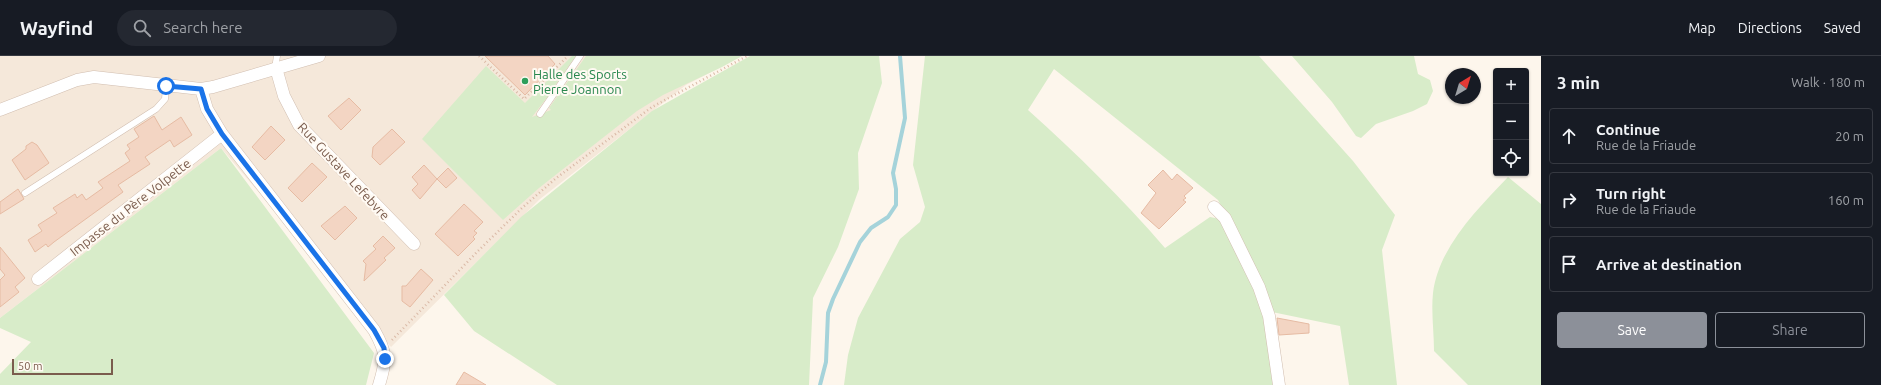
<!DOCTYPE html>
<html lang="en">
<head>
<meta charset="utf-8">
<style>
	:root { --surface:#171b24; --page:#242831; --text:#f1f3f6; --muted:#9ea1a6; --line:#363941; --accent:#8c9099 }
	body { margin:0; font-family:Ubuntu,sans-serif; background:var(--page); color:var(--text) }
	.controls { position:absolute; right:12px; top:12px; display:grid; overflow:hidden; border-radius:4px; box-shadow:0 1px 3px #0004 }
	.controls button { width:36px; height:36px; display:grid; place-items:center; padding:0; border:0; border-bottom:1px solid var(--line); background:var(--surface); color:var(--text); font:20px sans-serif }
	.compass { position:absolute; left:1445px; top:12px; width:36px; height:36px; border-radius:50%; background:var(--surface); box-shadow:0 1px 3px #0004; rotate:38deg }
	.scale { position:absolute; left:12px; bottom:10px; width:101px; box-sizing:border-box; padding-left:4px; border:2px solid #7a5c4d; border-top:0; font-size:11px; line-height:14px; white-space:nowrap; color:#7a5c4d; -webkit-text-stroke:3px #fffaf3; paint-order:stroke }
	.stop { position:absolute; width:12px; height:12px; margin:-9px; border:3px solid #1a73e8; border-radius:50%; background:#fff }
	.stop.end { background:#1a73e8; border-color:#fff; box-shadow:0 1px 4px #0008 }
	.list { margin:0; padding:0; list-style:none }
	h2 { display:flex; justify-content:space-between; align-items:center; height:52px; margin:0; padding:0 16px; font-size:17px }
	h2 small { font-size:13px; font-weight:400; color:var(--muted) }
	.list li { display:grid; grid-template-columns:26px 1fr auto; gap:12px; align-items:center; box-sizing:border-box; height:56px; margin:0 8px 8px; padding:0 8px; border:1px solid var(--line); border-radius:4px }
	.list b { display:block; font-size:15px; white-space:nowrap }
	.list p { margin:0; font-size:13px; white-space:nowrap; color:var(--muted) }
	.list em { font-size:13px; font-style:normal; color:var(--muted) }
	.actions { display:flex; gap:8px; padding:12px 16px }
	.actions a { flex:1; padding:9px 0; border:1px solid var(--accent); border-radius:4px; text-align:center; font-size:14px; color:var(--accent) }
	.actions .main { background:var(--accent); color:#fff }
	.icon { flex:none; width:22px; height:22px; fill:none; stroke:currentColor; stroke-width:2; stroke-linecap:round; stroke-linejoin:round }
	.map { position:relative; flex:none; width:1541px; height:329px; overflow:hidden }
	header { display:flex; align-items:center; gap:24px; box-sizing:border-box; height:56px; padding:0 20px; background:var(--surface); border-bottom:1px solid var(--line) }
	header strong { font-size:19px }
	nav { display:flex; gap:22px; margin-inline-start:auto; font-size:14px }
	.search { width:280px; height:36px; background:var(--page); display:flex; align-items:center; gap:10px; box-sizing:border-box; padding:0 14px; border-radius:22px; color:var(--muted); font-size:15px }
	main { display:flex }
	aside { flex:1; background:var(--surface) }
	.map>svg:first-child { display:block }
	.residential { fill:#f5e8da }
	.green { fill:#d8ecc9 }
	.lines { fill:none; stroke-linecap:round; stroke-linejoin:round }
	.stream { stroke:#a5d3da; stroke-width:4 }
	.building { fill:#f3d5c3; stroke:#e6bba3 }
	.lane-casing { stroke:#d1beb0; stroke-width:7 }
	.street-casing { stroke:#d1beb0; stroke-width:13 }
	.path { stroke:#d9b8a5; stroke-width:2.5; stroke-dasharray:1 3; stroke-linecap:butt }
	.lane { stroke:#fff; stroke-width:6 }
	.street { stroke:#fff; stroke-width:12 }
	.route { stroke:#1a73e8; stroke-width:5 }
	.leisure-dot { fill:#2e9e5b; stroke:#fffaf3; stroke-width:1.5 }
	.labels { text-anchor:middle; stroke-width:4; stroke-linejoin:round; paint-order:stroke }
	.leisure-label { font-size:13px; fill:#27864d; stroke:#fffaf3; text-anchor:start }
	.street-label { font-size:13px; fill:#7a5c4d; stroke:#fffaf3 }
</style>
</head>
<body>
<header>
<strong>Wayfind</strong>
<div class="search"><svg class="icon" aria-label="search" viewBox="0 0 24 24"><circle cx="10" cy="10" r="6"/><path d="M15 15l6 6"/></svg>Search here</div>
<nav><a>Map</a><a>Directions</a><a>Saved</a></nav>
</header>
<main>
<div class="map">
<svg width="1541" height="329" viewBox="0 0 1541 329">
	<rect width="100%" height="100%" fill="#fdf6ec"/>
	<path class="residential" d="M0,0H742L686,29L540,143L391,291L221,92L0,262Z"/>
	<path class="green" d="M572,0H576L551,35L544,28Z
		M586,0H742L722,11L663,39L637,55L539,132L503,164L422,83L486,10L525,47L541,31L549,39L532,61L551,54L549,52Z
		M750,0H879L882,27L858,97L859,133L838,191L813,242L809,329H557L474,275L444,239L521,161L652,55Z
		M925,0H1259L1353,105L1395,159L1382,194L1397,329H1349L1340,270L1272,256L1255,215L1218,144L1054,13L1028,54C1077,98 1123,143 1165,192L1210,161L1220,163L1234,187L1266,261L1275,329H844L848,299L858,262L900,183L920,166L925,151L913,109Z
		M1292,0H1414L1418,18L1430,24L1433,35L1427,48L1413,55L1376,68L1361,82L1356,80L1332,46Z
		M221,92L374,297L366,329H0V318L31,286L0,272V262Z
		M1508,121L1541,148V329H1468L1434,295C1434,276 1431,255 1433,237C1439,190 1478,153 1508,121Z"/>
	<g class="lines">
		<path class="stream" d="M820,329L826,306L828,257L833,243L860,186L871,172L888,161L896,149V133L893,117L905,62L900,0"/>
	</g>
	<path class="building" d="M485,0H548L555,8L525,39Z
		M349,42L361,54L341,74L328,60Z
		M154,60L162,74L181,61L192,79L174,91L170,84L145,101L150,108L118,129L123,136L54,186L48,191L46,188L35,196L28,184L42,175L38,169L57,157L53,152L75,138L77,142L82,138L86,144L103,132L98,126L130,105L125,97L130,93L127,89L139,81L134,73Z
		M271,70L285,84L265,104L252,91Z
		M392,73L405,86L380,109L372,101L373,91Z
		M32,86L37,89L49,107L25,124L12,104L26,93V90Z
		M312,107L327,121L302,146L288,132Z
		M424,109L437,123L420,143L412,134L418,128L412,121Z
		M448,112L457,122L446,132L437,123Z
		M1163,114L1172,124L1177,118L1193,132L1184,140L1186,142L1183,144L1186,146L1159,173L1141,157L1156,137L1148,129Z
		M18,133L24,143L0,158V146Z
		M464,148L483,166L474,175L477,177L473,181L475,183L458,200L435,178Z
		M345,150L357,162L335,184L321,170Z
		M383,180L395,192L384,202L386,204L364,225L366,208L363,205L376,193L373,190Z
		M0,191L25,222L15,231L19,236L0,251V224L5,219L0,213Z
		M421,213L433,224L410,251L402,245V230H406Z
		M1277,262L1309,268V277L1279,279Z
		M464,316L486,329H456Z"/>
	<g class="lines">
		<g class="lane-casing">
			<path id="lane" d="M276,12V6L277,0
				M540,58L580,0
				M25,137L156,53L165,43L166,30"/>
		</g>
		<g class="street-casing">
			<path id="street" d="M276,12L284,40L299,69L414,188
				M201,33L207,53L222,78L374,274C387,297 387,303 379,329
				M0,54L77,24L94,21L201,33L213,31L319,0
				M1214,151L1225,162L1259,231L1269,260L1279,329
				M38,223L222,78"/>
		</g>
		<path class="path" d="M479,0L524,43L566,2
			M541,27L547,34
			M392,284L478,195L522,152L555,123L652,51L747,0"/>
		<use href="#lane" class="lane"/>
		<use href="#street" class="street"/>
	</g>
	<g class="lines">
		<path class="route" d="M166,30L201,33L207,53L222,78L374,274L384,292L385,303"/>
	</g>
	<circle class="leisure-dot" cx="525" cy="25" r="4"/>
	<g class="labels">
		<g class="leisure-label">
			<text x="533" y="23">Halle des Sports<tspan x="533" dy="15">Pierre Joannon</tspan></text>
		</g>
		<g class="street-label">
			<text transform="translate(344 115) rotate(47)" y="5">Rue Gustave Lefebvre</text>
			<text transform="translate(130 151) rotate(-38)" y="5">Impasse du Père Volpette</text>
		</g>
	</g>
</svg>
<div class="controls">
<button>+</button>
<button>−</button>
<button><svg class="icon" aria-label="locate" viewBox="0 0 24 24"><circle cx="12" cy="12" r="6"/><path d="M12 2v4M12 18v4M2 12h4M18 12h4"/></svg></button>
</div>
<svg class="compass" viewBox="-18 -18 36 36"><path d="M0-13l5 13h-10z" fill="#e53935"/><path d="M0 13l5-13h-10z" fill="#9ea1a6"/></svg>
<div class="scale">50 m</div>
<div class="stop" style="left:166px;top:30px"></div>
<div class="stop end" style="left:385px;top:303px"></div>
</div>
<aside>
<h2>3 min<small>Walk · 180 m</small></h2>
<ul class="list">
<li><svg class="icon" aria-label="ahead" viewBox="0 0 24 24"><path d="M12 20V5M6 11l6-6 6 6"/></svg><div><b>Continue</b><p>Rue de la Friaude</p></div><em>20 m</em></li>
<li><svg class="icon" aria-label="right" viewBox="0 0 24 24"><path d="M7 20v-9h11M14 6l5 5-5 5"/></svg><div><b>Turn right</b><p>Rue de la Friaude</p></div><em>160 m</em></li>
<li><svg class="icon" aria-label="arrive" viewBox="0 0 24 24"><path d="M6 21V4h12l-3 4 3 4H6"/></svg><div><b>Arrive at destination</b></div></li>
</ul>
<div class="actions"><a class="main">Save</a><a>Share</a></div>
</aside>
</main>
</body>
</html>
